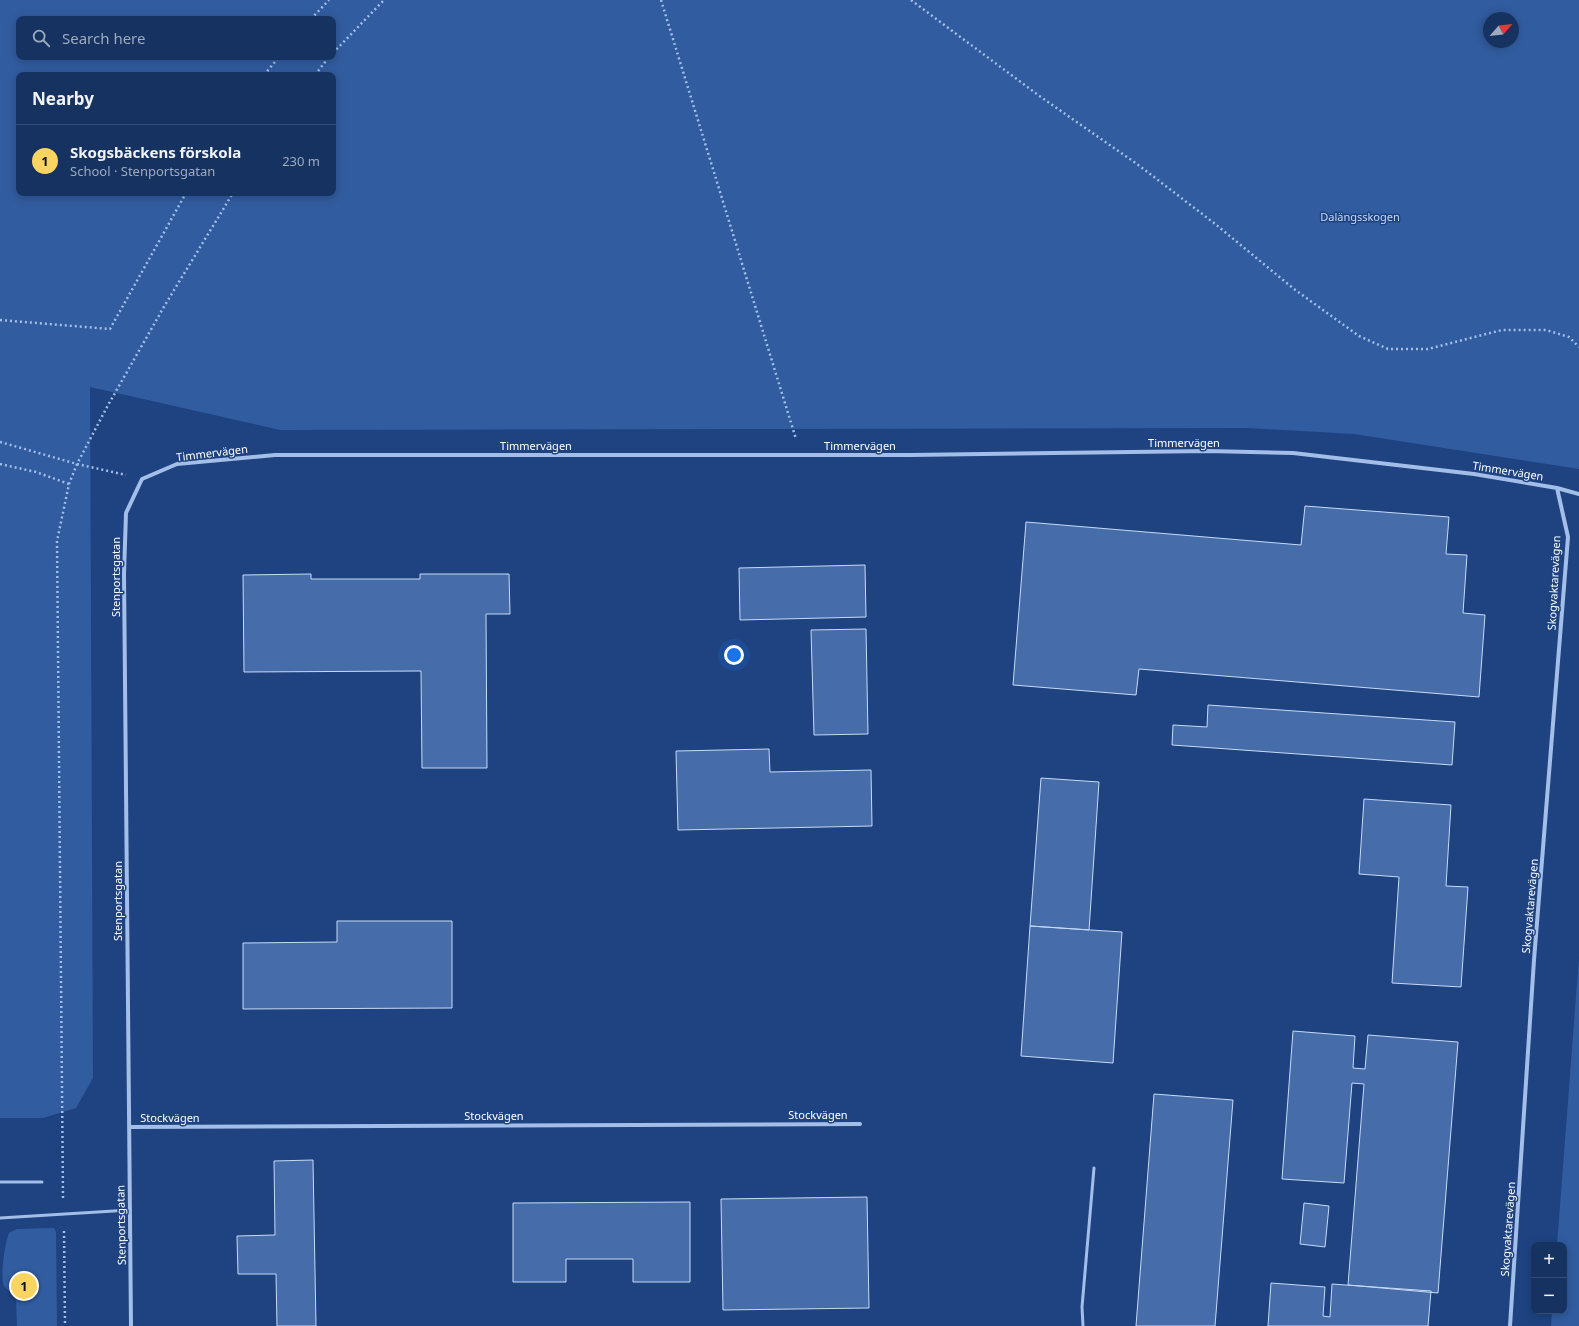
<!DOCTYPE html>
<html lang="en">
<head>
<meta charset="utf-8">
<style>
	:root { --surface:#163260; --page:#233e69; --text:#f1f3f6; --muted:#9eaabd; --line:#354d75; --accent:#f8d561 }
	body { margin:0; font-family:"Noto Sans",sans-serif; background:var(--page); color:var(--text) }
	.controls { position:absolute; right:12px; bottom:12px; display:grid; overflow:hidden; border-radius:8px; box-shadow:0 2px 10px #0003 }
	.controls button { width:36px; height:36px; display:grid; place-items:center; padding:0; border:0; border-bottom:1px solid var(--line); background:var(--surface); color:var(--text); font:20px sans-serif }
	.compass { position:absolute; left:1483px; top:12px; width:36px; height:36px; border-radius:50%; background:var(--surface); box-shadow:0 2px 10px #0003; rotate:62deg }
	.you { position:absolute; left:734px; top:655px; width:14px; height:14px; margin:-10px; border:3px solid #fff; border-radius:50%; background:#1a73e8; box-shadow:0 0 0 6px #1a73e833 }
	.badge { display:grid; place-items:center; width:26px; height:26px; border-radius:50%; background:var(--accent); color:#111; font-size:13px; font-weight:700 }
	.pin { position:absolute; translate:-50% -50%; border:2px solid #fff; box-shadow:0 1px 4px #0006 }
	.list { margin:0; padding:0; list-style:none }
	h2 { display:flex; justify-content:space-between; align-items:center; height:52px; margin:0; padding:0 16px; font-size:17px }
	h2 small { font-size:13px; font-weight:400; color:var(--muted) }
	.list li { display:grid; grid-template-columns:26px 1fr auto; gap:12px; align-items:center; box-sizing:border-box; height:72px; padding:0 16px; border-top:1px solid var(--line) }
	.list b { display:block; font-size:15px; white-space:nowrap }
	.list p { margin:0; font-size:13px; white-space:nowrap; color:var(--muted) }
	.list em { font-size:13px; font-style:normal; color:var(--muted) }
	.icon { flex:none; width:22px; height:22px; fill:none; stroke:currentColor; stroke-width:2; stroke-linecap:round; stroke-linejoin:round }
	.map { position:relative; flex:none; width:1579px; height:1326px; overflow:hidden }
	.search { position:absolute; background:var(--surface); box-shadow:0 2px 10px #0003; left:16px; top:16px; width:320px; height:44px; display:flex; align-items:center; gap:10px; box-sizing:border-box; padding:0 14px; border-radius:8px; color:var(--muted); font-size:15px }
	.panel { position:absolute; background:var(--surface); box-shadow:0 2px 10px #0003; left:16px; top:72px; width:320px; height:124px; border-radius:8px }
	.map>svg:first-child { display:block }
	.green { fill:#315c9f; fill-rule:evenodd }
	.building { fill:#466daa; stroke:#c7daf7 }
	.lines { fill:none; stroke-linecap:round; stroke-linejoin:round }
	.path { stroke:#a2bee9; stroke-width:2.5; stroke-dasharray:2 3; stroke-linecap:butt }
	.service { stroke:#a2bee9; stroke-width:3 }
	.minor { stroke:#a2bee9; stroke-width:4 }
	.labels { text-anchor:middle; stroke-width:3; stroke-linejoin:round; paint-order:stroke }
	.park-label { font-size:11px; fill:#c7daf7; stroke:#1e4380 }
	.street-label { font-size:11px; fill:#fff; stroke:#1e4380 }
</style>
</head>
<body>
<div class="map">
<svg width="1579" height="1326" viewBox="0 0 1579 1326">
	<rect width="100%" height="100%" fill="#1e4380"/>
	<path class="green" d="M0,0H1579V469L1354,434L1247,428L280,430L90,387L93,1078L76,1108L43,1118H0ZM1489,18H1513V42H1489ZM19,19H333V57H19ZM19,75H333V193H19Z
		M1579,957V1326H1551L1552,1311H1564V1245H1557Z
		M54,1228L56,1232L57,1326H17L16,1297C12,1293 7,1290 4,1286C0,1277 5,1242 9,1233L17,1229Z"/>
	<path class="building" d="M1305,506L1449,517L1446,554L1467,555L1463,613L1485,615L1479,697L1139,669L1136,695L1013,685L1026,522L1301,545Z
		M865,565L866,617L740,620L739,568Z
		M311,574V579H420V574H509L510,614H486L487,768H422L421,671L244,672L243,575Z
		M866,629L868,734L814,735L811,630Z
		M1208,705L1455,722L1452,765L1172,745L1173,725L1207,727Z
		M769,749L770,772L871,770L872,826L678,830L676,751Z
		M1041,778L1099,782L1089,930L1030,926Z
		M1364,799L1451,805L1446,886L1468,887L1461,987L1392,983L1399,877L1359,874Z
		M337,921H452V1008L243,1009V943L337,942Z
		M1030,926L1122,932L1113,1063L1021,1056Z
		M1293,1031L1355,1036L1353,1068L1365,1069L1368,1035L1458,1042L1438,1293L1348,1285L1364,1084L1352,1083L1344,1183L1282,1179Z
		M1154,1094L1233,1100L1215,1326H1136Z
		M313,1160L316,1326H277L276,1274H238L237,1236L275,1235L274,1161Z
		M867,1197L869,1308L723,1310L721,1199Z
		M690,1202V1282H633V1259H566V1282H513V1203Z
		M1304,1203L1329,1206L1325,1247L1300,1244Z
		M1271,1283L1325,1287L1323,1316L1330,1317L1332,1284L1431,1291L1428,1326H1268Z"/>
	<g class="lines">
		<path class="path" d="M661,0L796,439
			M911,0L1038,95L1137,164L1214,223L1294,289L1359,336L1388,349H1428L1502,330H1546L1569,337L1579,347
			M311,19L329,0
			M333,53L384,0
			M264,75L279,57
			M315,75L329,57
			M0,320L110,329L186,193
			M0,442L77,464L126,475
			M0,464L36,472L69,484
			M63,1198L57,541L69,484L77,464L107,407L165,305L233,193
			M64,1231L65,1326"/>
		<path class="service" d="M0,1182H42
			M0,1218L130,1210
			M1083,1326L1082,1307L1094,1168"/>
		<path class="minor" d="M129,1127L860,1124
			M131,1326L124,574L126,513L142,479L177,464L275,455H911L1208,451L1293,453L1474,474L1557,488L1579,494
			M1510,1326L1534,960L1568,537L1557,488"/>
	</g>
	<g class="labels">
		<g class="park-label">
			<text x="1360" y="221">Dalängsskogen</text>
		</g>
		<g class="street-label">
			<text x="1184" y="447">Timmervägen</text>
			<text x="536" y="450">Timmervägen</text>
			<text x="860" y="450">Timmervägen</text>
			<text transform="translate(212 453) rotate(-7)" y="4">Timmervägen</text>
			<text transform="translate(1508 471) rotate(9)" y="4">Timmervägen</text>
			<text transform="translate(116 577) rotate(-90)" y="4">Stenportsgatan</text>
			<text transform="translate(1554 583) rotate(-87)" y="4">Skogvaktarevägen</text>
			<text transform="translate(118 901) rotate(-90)" y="4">Stenportsgatan</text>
			<text transform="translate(1530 906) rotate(-85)" y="4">Skogvaktarevägen</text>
			<text x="818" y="1119">Stockvägen</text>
			<text x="494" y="1120">Stockvägen</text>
			<text x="170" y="1122">Stockvägen</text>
			<text transform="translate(121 1225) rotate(-91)" y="4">Stenportsgatan</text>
			<text transform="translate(1508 1229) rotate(-86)" y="4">Skogvaktarevägen</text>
		</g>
	</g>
</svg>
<div class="controls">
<button>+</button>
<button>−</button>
</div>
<svg class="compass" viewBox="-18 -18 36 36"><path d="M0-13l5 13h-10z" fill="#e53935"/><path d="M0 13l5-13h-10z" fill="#9eaabd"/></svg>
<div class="you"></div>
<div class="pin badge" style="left:24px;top:1286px">1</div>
<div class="search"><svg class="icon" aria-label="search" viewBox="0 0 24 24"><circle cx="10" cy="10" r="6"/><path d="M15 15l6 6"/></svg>Search here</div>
<section class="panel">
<h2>Nearby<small></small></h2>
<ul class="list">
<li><span class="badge">1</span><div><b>Skogsbäckens förskola</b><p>School · Stenportsgatan</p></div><em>230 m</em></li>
</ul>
</section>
</div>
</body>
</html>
